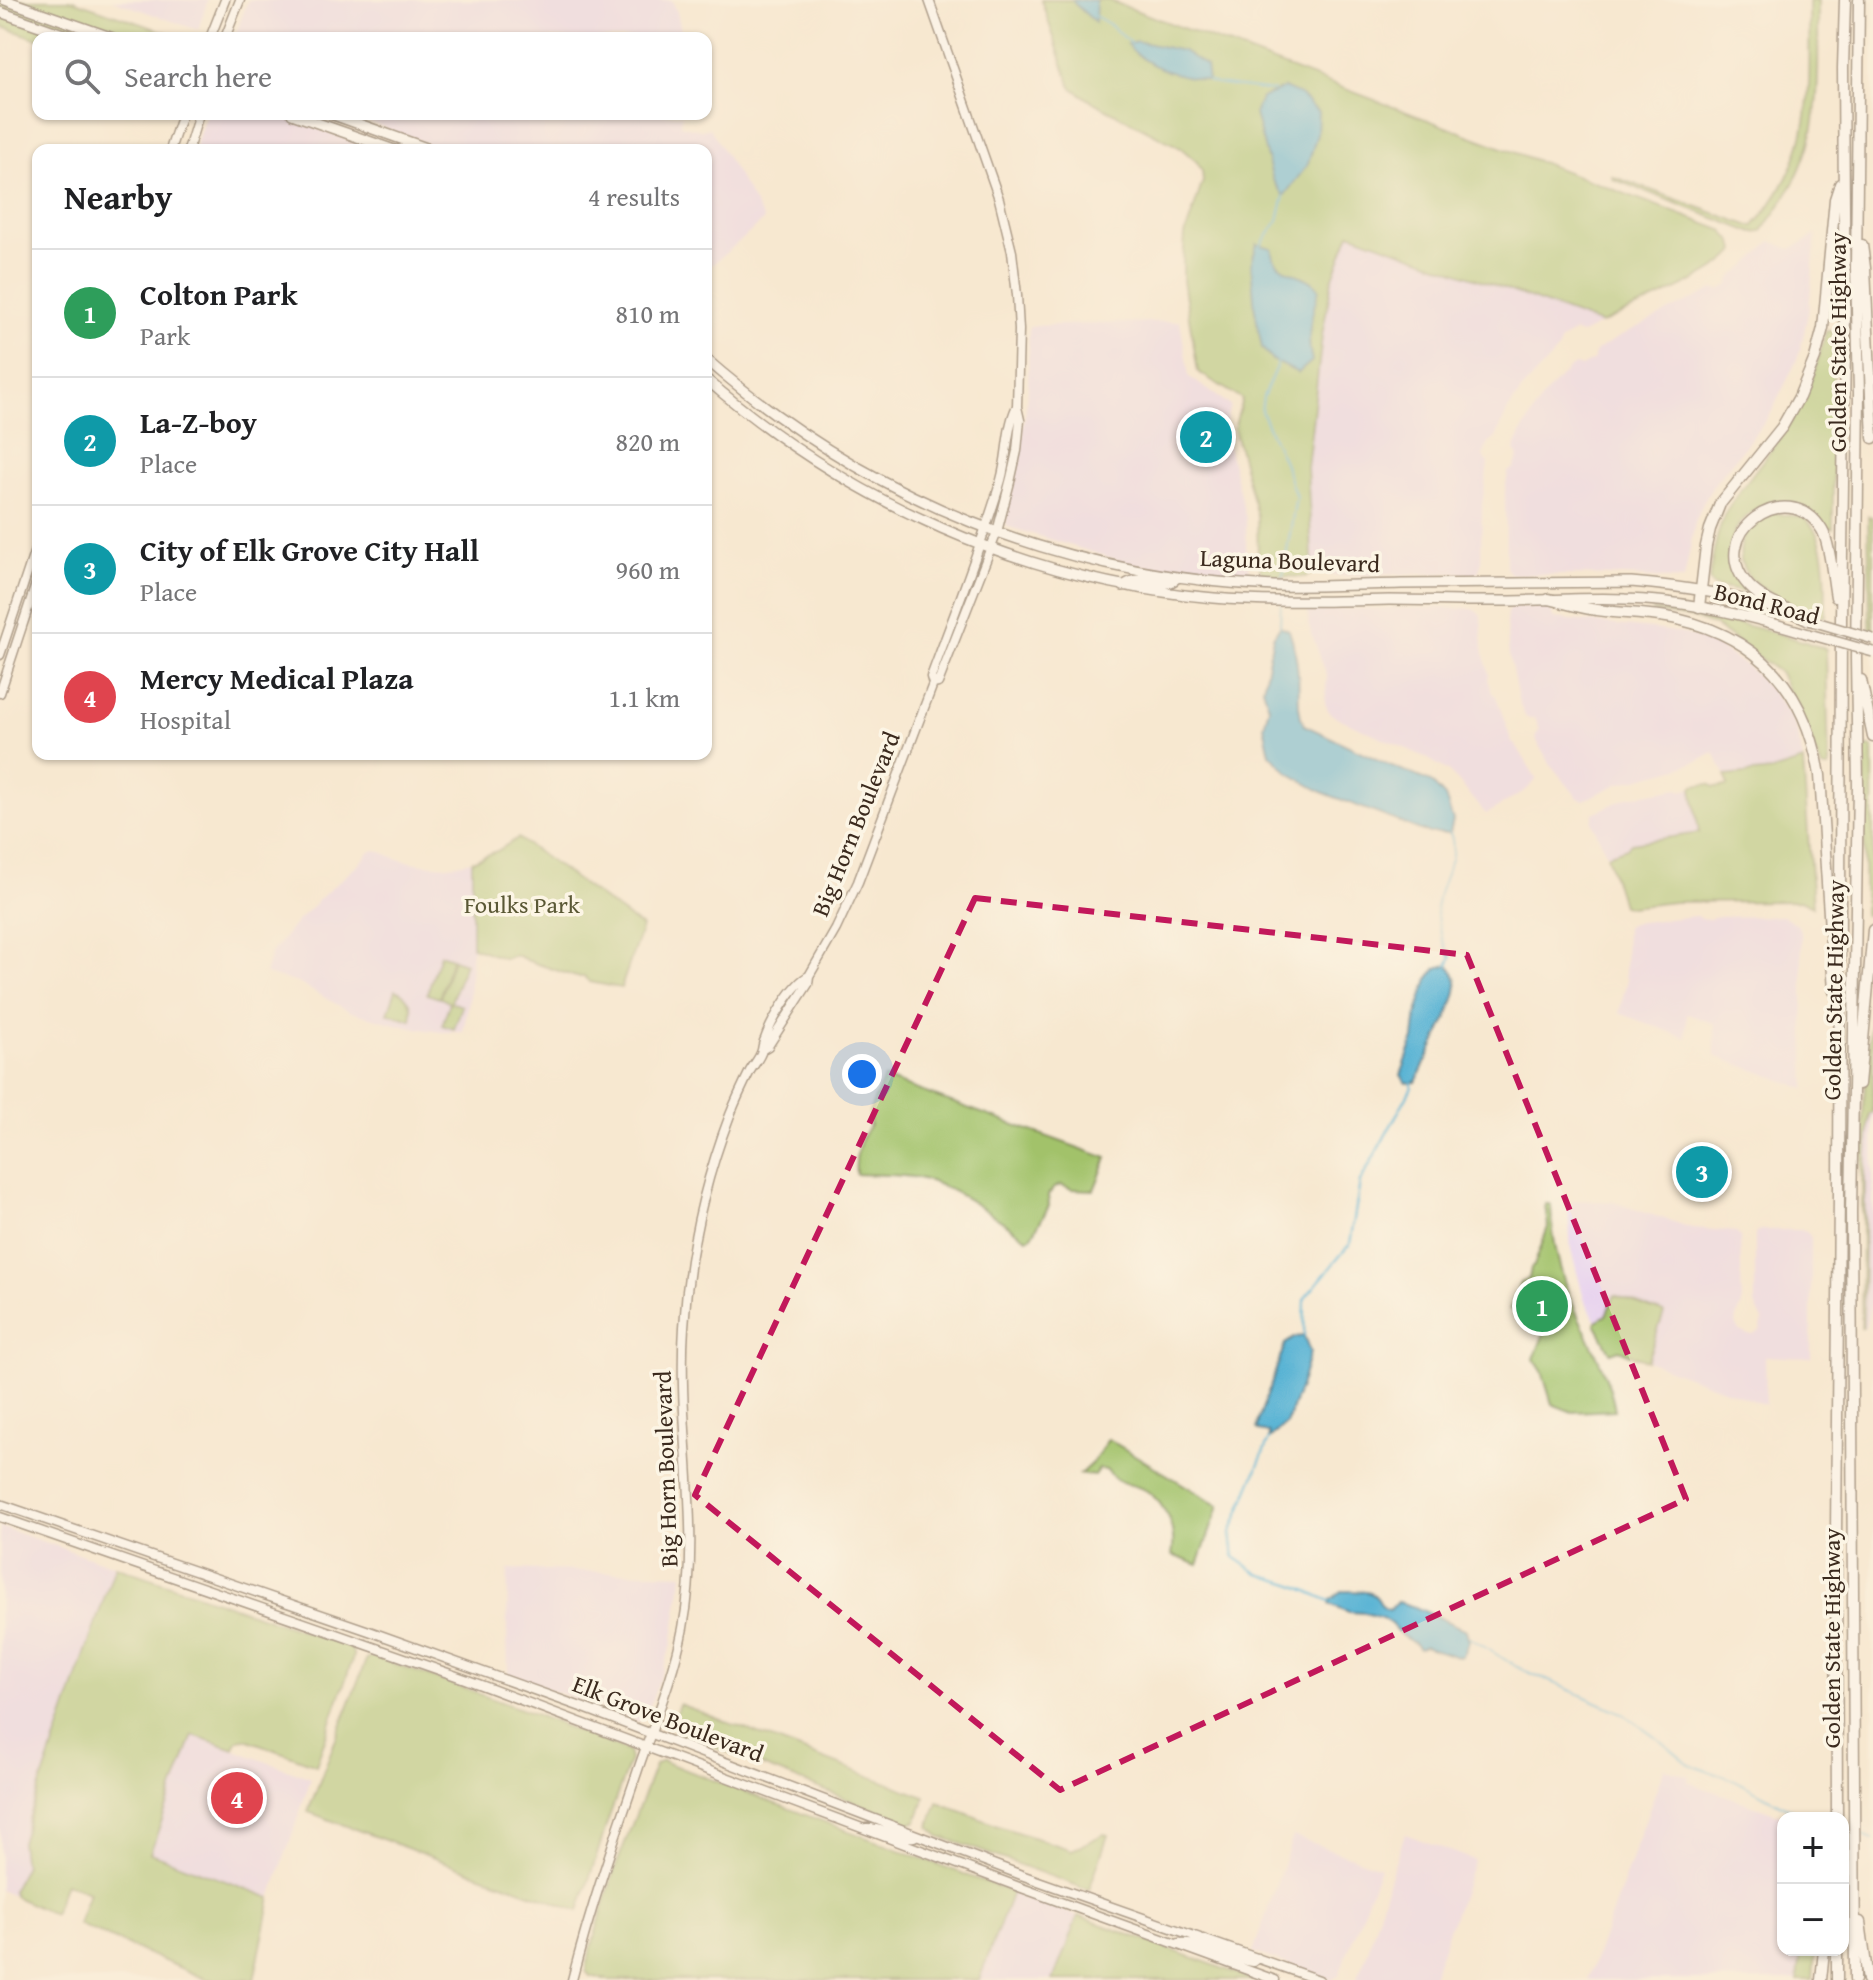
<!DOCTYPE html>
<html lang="en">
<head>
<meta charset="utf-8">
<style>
	:root { --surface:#fff; --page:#f2f2f2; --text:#202124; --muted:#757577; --line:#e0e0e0; --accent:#c8321e }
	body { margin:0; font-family:"Gentium Book Plus",serif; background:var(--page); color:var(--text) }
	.controls { position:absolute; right:24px; bottom:24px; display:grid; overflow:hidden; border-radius:16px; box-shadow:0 2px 6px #0004 }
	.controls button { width:72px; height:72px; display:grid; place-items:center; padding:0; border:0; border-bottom:2px solid var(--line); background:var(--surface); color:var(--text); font:40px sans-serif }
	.you { position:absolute; left:862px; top:1074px; width:28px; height:28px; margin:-20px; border:6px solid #fff; border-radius:50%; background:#1a73e8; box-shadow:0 0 0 12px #1a73e833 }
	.badge { display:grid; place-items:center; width:52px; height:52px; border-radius:50%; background:var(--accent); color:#fff; font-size:26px; font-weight:700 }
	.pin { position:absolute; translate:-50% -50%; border:4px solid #fff; box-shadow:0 2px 8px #0006 }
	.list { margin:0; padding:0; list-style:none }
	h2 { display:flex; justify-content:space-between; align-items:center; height:104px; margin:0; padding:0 32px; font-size:34px }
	h2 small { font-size:26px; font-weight:400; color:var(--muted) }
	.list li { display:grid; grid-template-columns:52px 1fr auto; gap:24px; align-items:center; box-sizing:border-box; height:128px; padding:0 32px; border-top:2px solid var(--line) }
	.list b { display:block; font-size:30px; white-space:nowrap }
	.list p { margin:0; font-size:26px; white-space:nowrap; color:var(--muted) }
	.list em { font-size:26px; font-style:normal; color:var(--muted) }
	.icon { flex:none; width:44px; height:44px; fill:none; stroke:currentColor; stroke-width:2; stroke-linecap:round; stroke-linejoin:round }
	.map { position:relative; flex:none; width:1873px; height:1980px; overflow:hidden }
	.search { position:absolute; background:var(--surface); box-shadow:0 2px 6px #0004; left:32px; top:32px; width:680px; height:88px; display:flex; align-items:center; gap:20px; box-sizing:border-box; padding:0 28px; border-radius:16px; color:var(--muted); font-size:30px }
	.panel { position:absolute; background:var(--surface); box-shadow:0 2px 6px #0004; left:32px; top:144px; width:680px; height:616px; border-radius:16px }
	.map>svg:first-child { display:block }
	.built { fill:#e7d2ef }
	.green { fill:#a2c26a; stroke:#6e7644; stroke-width:2 }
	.water { fill:#56b2d4; stroke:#486e79; stroke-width:2 }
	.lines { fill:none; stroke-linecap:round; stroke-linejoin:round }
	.stream { stroke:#56b2d4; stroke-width:2 }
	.secondary-casing { stroke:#574639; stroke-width:11 }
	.primary-casing { stroke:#574639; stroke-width:12 }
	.highway-casing { stroke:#574639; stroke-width:13 }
	.secondary { stroke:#fff; stroke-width:8 }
	.primary { stroke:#fff; stroke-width:9 }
	.highway { stroke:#fff; stroke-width:10 }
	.primary-bridge-casing { stroke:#574639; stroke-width:12; stroke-linecap:butt }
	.primary-bridge { stroke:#fff; stroke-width:9 }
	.marked { fill:none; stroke:#c2185b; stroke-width:6; stroke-dasharray:16 10; stroke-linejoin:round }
	.labels { text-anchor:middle; stroke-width:7; stroke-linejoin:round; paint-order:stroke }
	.street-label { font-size:24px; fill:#3b2a1e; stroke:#fcf5e5 }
	.park-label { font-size:24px; fill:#5a5835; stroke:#fcf5e5 }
</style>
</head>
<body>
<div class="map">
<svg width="1873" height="1980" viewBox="0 0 1873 1980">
	<rect width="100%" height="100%" fill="#fcf5e5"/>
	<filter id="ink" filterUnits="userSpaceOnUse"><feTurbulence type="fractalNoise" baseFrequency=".0125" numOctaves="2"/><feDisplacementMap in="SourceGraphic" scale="16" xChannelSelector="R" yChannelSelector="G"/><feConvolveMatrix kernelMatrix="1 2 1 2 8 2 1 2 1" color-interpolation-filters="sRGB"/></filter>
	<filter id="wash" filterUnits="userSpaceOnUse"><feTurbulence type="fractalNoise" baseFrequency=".006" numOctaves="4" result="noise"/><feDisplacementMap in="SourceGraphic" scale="32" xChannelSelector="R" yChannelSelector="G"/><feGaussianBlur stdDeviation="1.8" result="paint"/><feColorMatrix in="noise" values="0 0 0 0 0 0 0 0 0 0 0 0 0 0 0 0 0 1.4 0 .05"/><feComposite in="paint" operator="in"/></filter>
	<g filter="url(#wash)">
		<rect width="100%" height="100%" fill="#f7e8d0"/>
		<path class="built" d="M112,0H208L198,30Z
			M248,0H672L677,12L683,38H234Z
			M206,114H268L310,126L379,150H194Z
			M347,114H682L680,125L701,130L710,128L764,220L706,270V150H444Z
			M1350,233L1601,324L1582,334L1574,332L1560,341L1558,350L1524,387L1507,412L1496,438L1488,444L1483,456L1488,463L1482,505L1481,565L1478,572L1474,575L1457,573L1333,576L1326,572L1325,569L1313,568L1307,468L1322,336L1332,280Z
			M1816,235L1809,308L1801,347L1795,364L1770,415L1715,483L1704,501L1695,522L1684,580L1625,576L1511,574L1506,568L1505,493L1508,472L1514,468L1519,456L1515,451L1516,445L1523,430L1542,398L1558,380L1570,368L1575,365L1581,367L1594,360V355L1597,350L1626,333L1713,289L1720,290L1729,285L1732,277L1746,267L1771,241L1791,249Z
			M1180,321L1189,377L1230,405L1224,429L1246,519V547L1250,577L1203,570L1165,569L1128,563L1009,527L1006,524V516L1019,464L1028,390L1029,326Z
			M1447,608L1473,609L1481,614L1483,649L1489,675L1488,679L1492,693L1496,696L1512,743L1516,745L1536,778V780L1526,790L1486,814L1459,782L1448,771L1425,757L1334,716L1328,710L1325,703L1327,676L1308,624V610Z
			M1512,608H1550L1553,618L1669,631L1693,636L1717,646L1750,669L1770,689L1790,715L1796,729L1803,761L1772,771L1726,776L1714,752L1697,761L1679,768L1618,784L1584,800L1578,798L1551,765L1537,741L1536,735L1540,730L1535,718H1527L1524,715L1518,699L1509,655L1506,624L1507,612Z
			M1679,788L1682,790L1692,788L1699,833L1627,848L1607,855L1592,822L1594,813L1628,797Z
			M376,850L401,860L422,864L447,866L472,861V947L469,1000L463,1032H441L407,1027L351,1012L298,983L265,974L271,953L299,919L328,891L359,864L369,852Z
			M1697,916L1700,919H1711L1713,917L1784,916L1797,924L1801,933L1806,1089L1715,1056V1024L1687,1014L1686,1038L1619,1013L1627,980L1625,976L1626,926L1632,923Z
			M1870,1114H1873V1297L1865,1328L1863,1327L1865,1176Z
			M1575,1200L1613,1202L1692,1228L1737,1232L1740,1237L1742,1305L1737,1316L1736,1324L1740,1331L1748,1335H1753L1760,1331L1763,1321L1755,1304V1234L1760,1230H1802L1808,1233L1811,1238V1358L1765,1356L1766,1405L1647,1361L1664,1313L1606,1315L1596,1321L1584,1298L1571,1250L1568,1206Z
			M0,1527L115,1566L21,1842L25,1865L12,1890L15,1897L0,1890Z
			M508,1569L683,1574L672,1644L645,1719L637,1721L508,1675L507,1623Z
			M193,1735L311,1778L271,1898L150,1853Z
			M1664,1768L1689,1776L1688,1782L1789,1818H1783V1950H1801L1798,1980H1588Z
			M1405,1834L1474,1860L1431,1980H1356L1367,1954L1392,1870Z
			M1293,1836L1380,1867L1339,1975L1332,1980L1253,1952Z
			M1012,1892L1078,1916L1053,1980H979Z"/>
		<path class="green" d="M0,0H72L183,38L38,39L0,26Z
			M1041,0H1108L1722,230L1733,242L1735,251C1721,274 1630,310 1601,324L1350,233L1332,280L1322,336L1307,468L1313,573L1306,577L1262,576L1258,559L1257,516L1234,429L1242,399L1198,372L1183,281V262L1185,235L1203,181L1202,171L1197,162L1181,148L1091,101L1071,87Z
			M1809,0H1818C1818,98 1826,151 1761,232L1753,233L1613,179L1612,176L1753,227C1818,153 1809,92 1809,0Z
			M1826,331H1833V528H1825C1784,464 1693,532 1747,589L1743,592L1713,586L1709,581C1712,558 1716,535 1725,513C1745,480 1773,451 1793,418C1810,391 1818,361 1826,331Z
			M1775,512C1784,517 1797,514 1805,519C1830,537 1825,590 1826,617C1811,614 1799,607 1785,601C1762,589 1736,577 1741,546C1742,539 1746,529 1752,524C1758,519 1768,516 1775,512Z
			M1868,516L1873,517V632L1870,631Z
			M1653,610C1712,616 1770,629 1826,649L1829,768H1822L1780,673L1715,626L1696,619L1653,612Z
			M1865,747H1871L1873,750V902L1871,915H1864Z
			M1803,761L1813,906L1803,901L1674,902L1630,907L1622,905L1607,855L1627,848L1631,843L1699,833L1692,788L1693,786L1709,784L1714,787L1728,786L1726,776L1772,771Z
			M518,838L642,927L621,988L590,982L584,977H576L526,960C518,955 514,954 505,959L472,947V861L497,851Z
			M440,954L452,958L439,998L427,994Z
			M453,959L465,963L451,1002L462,1006L454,1029L442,1025L450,1002L440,998Z
			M1873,988V1114H1870L1865,1176L1863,1327L1861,1328L1863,1114Z
			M396,990C409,996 414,1006 411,1020L388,1013Z
			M884,1078L1107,1158L1094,1190L1072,1189L1061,1185L1054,1188L1048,1195L1049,1206L1032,1236L1027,1238C996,1218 953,1185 918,1178C898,1174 876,1175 856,1174C854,1157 860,1138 870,1125L869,1112Z
			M1545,1204H1549L1551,1206C1552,1245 1563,1287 1581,1322C1595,1351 1609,1378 1615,1410L1572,1412L1552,1404L1542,1371L1534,1359L1548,1323L1510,1309L1520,1283L1529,1279L1531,1268L1534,1266L1548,1227Z
			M1615,1295L1664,1313L1647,1361L1619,1350L1611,1353L1595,1324L1596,1321L1606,1315Z
			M1108,1439L1219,1506L1198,1565L1172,1555C1177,1532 1167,1505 1147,1491C1137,1485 1125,1485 1116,1479C1115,1479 1107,1470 1107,1470L1099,1469L1094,1476L1080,1474L1094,1461Z
			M115,1566L350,1647C355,1653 353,1657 351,1664L316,1765L246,1739C238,1739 236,1742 234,1749L193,1735L150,1853L271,1898L254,1980H208L78,1924L89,1892L65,1883L53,1914L15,1897L12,1891L25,1865L23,1860L21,1842Z
			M373,1656L529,1712L628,1751L630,1760L609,1817L579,1911L308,1812L366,1660Z
			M679,1704L925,1797L917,1821L910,1824L676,1732L672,1724Z
			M662,1761L1012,1892L979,1980H609L590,1976L586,1971V1966L614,1871L655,1765Z
			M938,1802L998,1826L1072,1850L1104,1834L1108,1835L1089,1890L939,1836L929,1827Z
			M1078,1916L1230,1971L1254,1980H1053Z
			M1801,1950H1815L1813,1980H1798Z"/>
		<path class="water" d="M1072,0H1096L1095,22L1075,4Z
			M1136,41L1183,51L1206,66L1208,81C1177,75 1147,69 1127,44Z
			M1284,88L1300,95L1318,112L1317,134L1308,164L1284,196L1273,180L1255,114L1261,98Z
			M1257,244L1272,248C1273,252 1273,257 1275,260C1285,276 1309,273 1319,289C1312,314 1305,336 1312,361L1298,373L1272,360L1262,348L1255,311L1251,264Z
			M1280,626L1289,630C1294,644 1297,660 1298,674C1300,692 1296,709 1304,725L1387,764L1431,782L1445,797L1453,820L1450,833H1428L1324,793L1289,773L1270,754L1264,726L1269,707L1263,688L1273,637Z
			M1448,965C1452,969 1456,976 1457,982C1458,1003 1426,1060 1416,1082L1407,1083L1401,1075L1414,1039L1417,1013L1428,979L1437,968Z
			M1304,1336L1310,1352L1300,1387L1286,1424L1269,1439V1433L1259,1431L1257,1428L1258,1421L1285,1344L1296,1337Z
			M1341,1591C1350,1592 1362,1590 1370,1593C1382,1597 1377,1608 1390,1610L1397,1602L1415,1607L1466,1630L1469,1641L1462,1656L1457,1657L1424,1646L1419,1649L1414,1643L1402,1636L1391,1624L1382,1618L1365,1613L1349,1612L1330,1604V1601Z"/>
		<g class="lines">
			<path class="stream" d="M1095,16L1109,24L1130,43
				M1208,81L1216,84L1273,91
				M1261,245L1278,220L1284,196
				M1278,362L1263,397L1261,411L1284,462L1296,497L1282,581
				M1280,626L1281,604
				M1448,965L1451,958C1442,941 1435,922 1437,902C1440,880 1460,855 1450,833
				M1304,1336L1305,1298L1350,1244L1360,1182L1412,1087V1082
				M1269,1439L1231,1533L1234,1557L1259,1574L1294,1585L1330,1601
				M1470,1638L1517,1667L1622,1713L1657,1738L1689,1764L1735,1780L1785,1807L1814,1818
				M1859,1835L1873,1840"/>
		</g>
	</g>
	<g filter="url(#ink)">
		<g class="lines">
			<g class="secondary-casing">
				<path id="secondary" d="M210,38L225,0
					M225,38L240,0
					M170,150L182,114
					M188,150L199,114
					M0,655L38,541
					M933,684L931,677C955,612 981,547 1001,480C1008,456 1006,430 1016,408
					M0,693L38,578
					M763,1049L768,1046L808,984L809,976L836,929L858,882L933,684L938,683L997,532L1011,478L1017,451L1020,420L1017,407L1019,330L1017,295L1012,252L999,199L929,0
					M0,1504L369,1631L584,1708L1024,1876L1319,1980
					M0,1517L465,1679L1019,1887L1275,1980
					M866,1828C883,1827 897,1839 914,1837
					M1179,1943C1201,1940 1229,1959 1253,1962L1258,1958
					M572,1980C591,1906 616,1834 641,1761C656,1718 674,1674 683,1628C702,1528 677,1428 684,1327C688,1254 704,1183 730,1115C736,1100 743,1085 750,1071C754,1064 760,1058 762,1050C763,1046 763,1042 765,1039C771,1022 793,983 809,976"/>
			</g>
			<g class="primary-casing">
				<path id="primary" d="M5,0L113,38
					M0,12L74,38
					M292,114L394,150
					M331,114L432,150
					M399,150L405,148L412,150
					M706,359C867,499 1060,577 1274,586C1316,587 1359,585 1401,584C1478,583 1554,583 1631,582C1681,586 1732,594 1779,610
					M706,379C848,502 1026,582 1214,598C1272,603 1331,601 1389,600C1419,600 1450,601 1480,601C1528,602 1577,597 1625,599C1686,600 1751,616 1809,634
					M1123,586C1126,584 1133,580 1137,580C1154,578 1163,591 1178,577"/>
			</g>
			<g class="highway-casing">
				<path id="highway" d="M1862,245L1865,268L1873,438
					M1549,599C1565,603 1581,608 1597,610C1623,614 1651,613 1677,619C1761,638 1806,691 1820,775L1834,991
					M1699,607L1706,546L1710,529L1720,504L1782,427L1799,397L1815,358L1823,328L1835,199L1840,184
					M1809,620C1790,610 1764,602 1749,586C1702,536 1788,473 1822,530C1830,543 1833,581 1836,597
					M1861,680L1873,737
					M1859,1084L1873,930
					M1837,1818L1836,1534L1839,1192L1841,620L1845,347L1843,68L1845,0
					M1860,1922L1868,1980
					M1837,1950V1980
					M1821,1980L1824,1950
					M1855,1980L1851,1212L1858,785L1856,658L1859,393L1856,268L1859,0"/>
			</g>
			<use href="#secondary" class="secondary"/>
			<use href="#primary" class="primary"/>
			<use href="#highway" class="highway"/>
			<g class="primary-bridge-casing">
				<path id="primary-bridge" d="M1809,620L1873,639
					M1809,634L1873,652"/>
			</g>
			<use href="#primary-bridge" class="primary-bridge"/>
		</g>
	</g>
	<path d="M0 0H1873V1980H0ZM975,898L1467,955L1686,1499L1060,1790L695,1495Z" fill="#f7e8d0" fill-opacity=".55" fill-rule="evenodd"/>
	<path class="marked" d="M975,898L1467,955L1686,1499L1060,1790L695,1495Z"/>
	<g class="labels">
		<g class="street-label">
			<text transform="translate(1838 342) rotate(-90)" y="8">Golden State Highway</text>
			<text transform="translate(1290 561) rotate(2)" y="8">Laguna Boulevard</text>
			<text transform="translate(1767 604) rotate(14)" y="8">Bond Road</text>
			<text transform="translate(856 824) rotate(-68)" y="8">Big Horn Boulevard</text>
			<text transform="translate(1834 990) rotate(-89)" y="8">Golden State Highway</text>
			<text transform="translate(666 1469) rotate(-92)" y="8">Big Horn Boulevard</text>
			<text transform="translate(1832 1638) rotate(-90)" y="8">Golden State Highway</text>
			<text transform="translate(668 1719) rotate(21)" y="8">Elk Grove Boulevard</text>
		</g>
		<g class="park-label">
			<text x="522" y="913">Foulks Park</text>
		</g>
	</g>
</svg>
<div class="controls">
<button>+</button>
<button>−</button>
</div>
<div class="you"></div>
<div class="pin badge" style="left:1542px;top:1306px;background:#2e9e5b">1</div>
<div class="pin badge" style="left:1206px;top:437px;background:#0f9aa8">2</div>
<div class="pin badge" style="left:1702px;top:1172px;background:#0f9aa8">3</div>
<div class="pin badge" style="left:237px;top:1798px;background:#e0444e">4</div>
<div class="search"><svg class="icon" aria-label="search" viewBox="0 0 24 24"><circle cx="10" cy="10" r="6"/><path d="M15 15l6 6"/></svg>Search here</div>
<section class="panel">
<h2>Nearby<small>4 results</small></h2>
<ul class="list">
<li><span class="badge" style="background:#2e9e5b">1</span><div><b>Colton Park</b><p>Park</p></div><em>810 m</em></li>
<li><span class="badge" style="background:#0f9aa8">2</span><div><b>La-Z-boy</b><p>Place</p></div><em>820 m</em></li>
<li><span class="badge" style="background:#0f9aa8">3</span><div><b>City of Elk Grove City Hall</b><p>Place</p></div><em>960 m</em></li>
<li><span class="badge" style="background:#e0444e">4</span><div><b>Mercy Medical Plaza</b><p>Hospital</p></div><em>1.1 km</em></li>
</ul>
</section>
</div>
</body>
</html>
